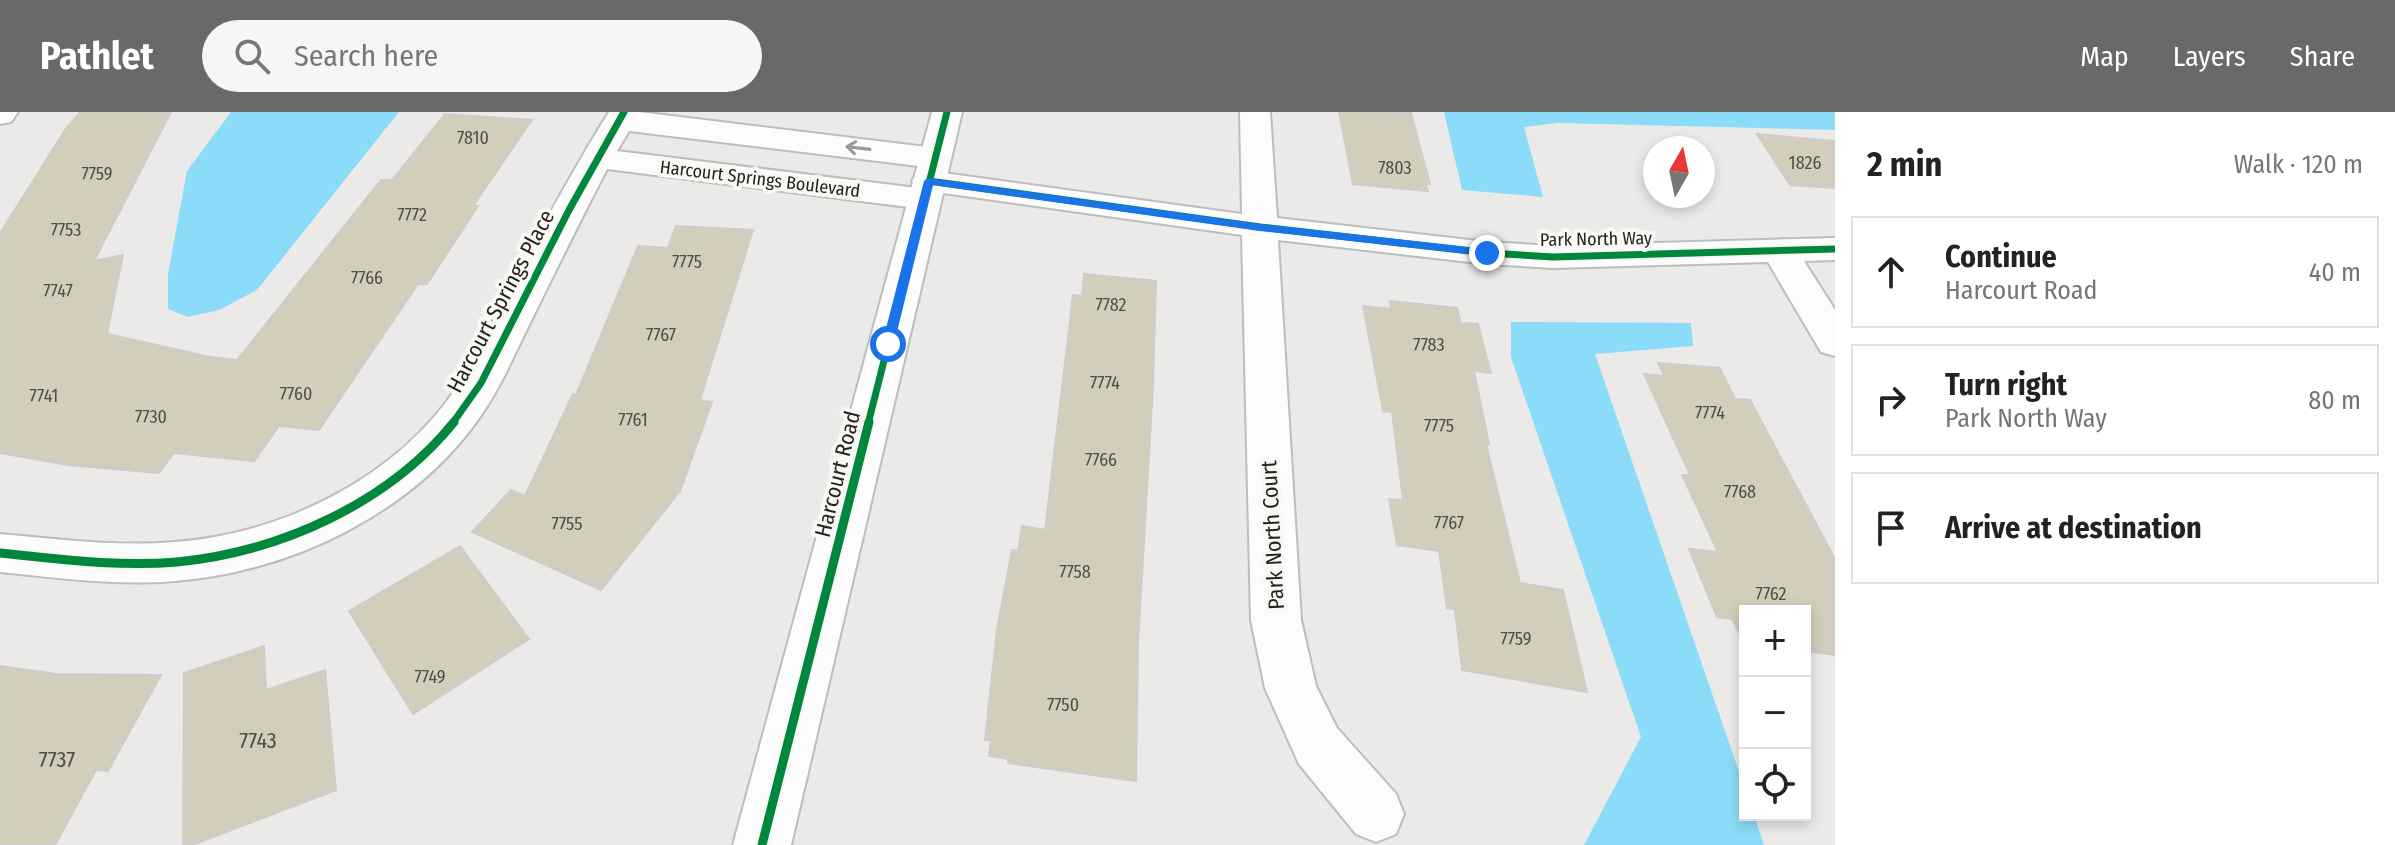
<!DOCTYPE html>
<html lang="en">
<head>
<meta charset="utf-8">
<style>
	:root { --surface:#fff; --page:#f6f6f6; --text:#222; --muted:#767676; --line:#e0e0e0; --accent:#6a6967 }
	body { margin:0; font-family:"Fira Sans Condensed",sans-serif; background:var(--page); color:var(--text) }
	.controls { position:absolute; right:24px; bottom:24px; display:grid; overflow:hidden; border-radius:0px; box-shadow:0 4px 12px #0003 }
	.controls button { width:72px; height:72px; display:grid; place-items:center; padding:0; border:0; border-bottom:2px solid var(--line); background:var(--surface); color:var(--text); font:40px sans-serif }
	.compass { position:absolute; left:1643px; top:24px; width:72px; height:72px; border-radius:50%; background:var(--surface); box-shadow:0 4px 12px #0003; rotate:9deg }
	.stop { position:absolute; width:24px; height:24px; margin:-18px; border:6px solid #1a73e8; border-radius:50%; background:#fff }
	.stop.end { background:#1a73e8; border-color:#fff; box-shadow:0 2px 8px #0008 }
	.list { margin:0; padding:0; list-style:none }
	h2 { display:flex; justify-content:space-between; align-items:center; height:104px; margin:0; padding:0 32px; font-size:34px }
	h2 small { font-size:26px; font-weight:400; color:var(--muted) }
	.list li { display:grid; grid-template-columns:52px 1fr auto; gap:24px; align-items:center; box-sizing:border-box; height:112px; margin:0 16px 16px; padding:0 16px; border:2px solid var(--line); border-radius:0px }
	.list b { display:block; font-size:30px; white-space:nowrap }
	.list p { margin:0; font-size:26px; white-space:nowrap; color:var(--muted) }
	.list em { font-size:26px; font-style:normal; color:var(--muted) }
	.icon { flex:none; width:44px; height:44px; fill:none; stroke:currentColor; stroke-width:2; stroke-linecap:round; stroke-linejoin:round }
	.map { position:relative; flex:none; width:1835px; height:733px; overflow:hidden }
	header { display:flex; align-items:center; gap:48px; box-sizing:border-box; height:112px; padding:0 40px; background:var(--accent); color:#fff }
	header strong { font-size:38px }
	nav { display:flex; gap:44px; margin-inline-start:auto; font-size:28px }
	.search { width:560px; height:72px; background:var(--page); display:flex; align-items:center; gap:20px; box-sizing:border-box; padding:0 28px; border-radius:44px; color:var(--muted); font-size:30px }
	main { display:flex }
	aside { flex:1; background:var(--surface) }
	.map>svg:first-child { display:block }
	.water { fill:#8bdcf8 }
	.building { fill:#d3cebb; stroke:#cecdcc; stroke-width:2 }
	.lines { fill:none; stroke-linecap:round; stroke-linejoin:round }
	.minor-casing { stroke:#bdbdbb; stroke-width:4 }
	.tertiary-casing { stroke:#bdbdbb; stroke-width:4 }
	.minor { fill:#fcfcfc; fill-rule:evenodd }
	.tertiary { fill:#fcfcfc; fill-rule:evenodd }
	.cycleway-far1-casing { stroke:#f9f8f4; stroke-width:11 }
	.cycleway-casing { stroke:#f9f8f4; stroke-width:14 }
	.cycleway-far1 { stroke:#00873e; stroke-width:7 }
	.cycleway { stroke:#00873e; stroke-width:9 }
	.oneway { stroke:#9b9a9a }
	.route { fill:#1a73e8 }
	.labels { text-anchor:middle; stroke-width:8; stroke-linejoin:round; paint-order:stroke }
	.number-label { font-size:18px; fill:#504e48 }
	.far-street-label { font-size:18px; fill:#242322; stroke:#f9f8f4 }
	.street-label { font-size:22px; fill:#242322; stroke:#f9f8f4 }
	.near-number-label { font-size:22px; fill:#504e48 }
</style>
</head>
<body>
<header>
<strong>Pathlet</strong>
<div class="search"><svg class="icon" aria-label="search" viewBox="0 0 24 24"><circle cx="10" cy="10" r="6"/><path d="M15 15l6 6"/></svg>Search here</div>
<nav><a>Map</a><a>Layers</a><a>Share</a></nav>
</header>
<main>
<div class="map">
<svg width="1835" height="733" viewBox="0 0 1835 733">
	<rect width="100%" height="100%" fill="#ebeae8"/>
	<path class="water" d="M231,0H399L257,178L219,198L188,205L168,197V162L187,59Z
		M1444,0H1835V18L1558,11L1524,15L1543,85L1462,78Z
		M1511,210L1691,211L1693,234L1595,242L1745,677V703H1754L1764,733H1584L1641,625L1511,245Z"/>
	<path class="building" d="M80,0H171L94,149L123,143L107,222L210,245L237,248L381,68H392L445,2L532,8L473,94H478L427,172H418L319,318L279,314L254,349L252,345V349L174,341L159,361L68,353L0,341V121L65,18Z
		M1339,0L1411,1L1430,72H1426L1428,79L1353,72Z
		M1757,22L1835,29V76L1790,73Z
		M676,114L753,118L700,288L712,290L680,379L601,478L472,420L511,378L525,384L573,282L576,283L638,134L668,136Z
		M1084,162L1156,169L1153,274L1138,532L1136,669L1008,651V647L989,644L991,628H985L997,518L1012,438L1018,439L1022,414L1045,418L1073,183L1082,184Z
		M1390,189L1457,196L1461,211L1478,212L1491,261L1474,259L1489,332H1486L1520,471L1563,478L1587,580L1462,558L1455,497L1447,496L1439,439L1397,433L1389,387L1403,388L1392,300L1383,299L1363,194L1391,197Z
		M1658,251L1720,256L1735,287L1750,288L1835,447V543L1805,539V499H1745V532L1732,507L1717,505L1689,437L1718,440L1682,363H1690L1644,262L1664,264Z
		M460,434L529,527L413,602L349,499Z
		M264,534L266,578L325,558L336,678L192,733H183L184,561Z
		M0,554L56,562L161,563L108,659L96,658L55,733H0Z"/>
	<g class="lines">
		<g class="minor-casing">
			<path id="minor" d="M0,0H18L11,10L0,12Z
				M609,0H639L935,36L946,39L951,46L946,53L935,56L629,19L617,39L917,76L912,69L917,62L929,59L1242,102L1240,0H1270L1277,106L1487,130L1553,134L1835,126V148L1804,149L1835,198V244L1821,240L1768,150L1553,156L1487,152L1278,128L1301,508L1316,574L1337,616L1396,682L1404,702L1396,722L1376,730L1356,722L1299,652L1265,576L1251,508L1242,123L936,80L941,87L936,94L924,97L607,57C581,107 556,158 531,209C515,241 501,275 480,305C413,401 291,460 175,469C117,474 58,466 0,460V422C58,427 117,435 175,430C283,422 396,366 457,275C476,246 490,214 506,184C539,121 572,59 609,0Z"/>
		</g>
		<g class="tertiary-casing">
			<path id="tertiary" d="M932,0H962L791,733H733Z"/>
		</g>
		<use href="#minor" class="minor"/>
		<use href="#tertiary" class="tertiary"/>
		<g class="cycleway-far1-casing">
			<path id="cycleway-far1" d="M929,69L1260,115L1487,141L1553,145L1835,137
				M452,312L481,271L569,98L624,0
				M868,312L947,0"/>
		</g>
		<g class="cycleway-casing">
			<path id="cycleway" d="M0,441C59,447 118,455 177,450C280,440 389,391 454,310
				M762,733L869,310"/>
		</g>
		<use href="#cycleway-far1" class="cycleway-far1"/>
		<use href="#cycleway" class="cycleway"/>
	</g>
	<defs><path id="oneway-shaft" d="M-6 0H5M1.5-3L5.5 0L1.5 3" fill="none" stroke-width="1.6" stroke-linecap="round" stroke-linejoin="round" transform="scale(2)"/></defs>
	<use class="oneway" href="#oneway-shaft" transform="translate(858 36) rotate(-173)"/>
	<path class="route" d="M929,66L1260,112L1487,137L1492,141L1487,144L1260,119L933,73L894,232L888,236L882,232L924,69Z"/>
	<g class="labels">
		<g class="number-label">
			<text x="473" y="32">7810</text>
			<text x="1805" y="57">1826</text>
			<text x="1395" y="62">7803</text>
			<text x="97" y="68">7759</text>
			<text x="412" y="109">7772</text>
			<text x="66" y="124">7753</text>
			<text x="687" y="156">7775</text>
			<text x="367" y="172">7766</text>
			<text x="58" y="185">7747</text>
			<text x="1111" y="199">7782</text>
			<text x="661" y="229">7767</text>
			<text x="1429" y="239">7783</text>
			<text x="1105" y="277">7774</text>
			<text x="296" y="288">7760</text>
			<text x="44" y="290">7741</text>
			<text x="1710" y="307">7774</text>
			<text x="151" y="311">7730</text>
			<text x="633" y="314">7761</text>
			<text x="1439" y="320">7775</text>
			<text x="1101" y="354">7766</text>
			<text x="1740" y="386">7768</text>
			<text x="1449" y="417">7767</text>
			<text x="567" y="418">7755</text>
			<text x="1075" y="466">7758</text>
			<text x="1771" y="488">7762</text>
			<text x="1516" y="533">7759</text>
			<text x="430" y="571">7749</text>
			<text x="1063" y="599">7750</text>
		</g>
		<g class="far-street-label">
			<text transform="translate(760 67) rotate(7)" y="6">Harcourt Springs Boulevard</text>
			<text transform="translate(1596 127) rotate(-1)" y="6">Park North Way</text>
		</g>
		<g class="street-label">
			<text transform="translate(500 189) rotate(-62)" y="8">Harcourt Springs Place</text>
			<text transform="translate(837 362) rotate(-76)" y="8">Harcourt Road</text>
			<text transform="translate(1272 423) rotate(-93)" y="8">Park North Court</text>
		</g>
		<g class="near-number-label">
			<text x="258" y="636">7743</text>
			<text x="57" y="655">7737</text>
		</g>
	</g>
</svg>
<div class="controls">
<button>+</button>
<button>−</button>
<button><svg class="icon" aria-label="locate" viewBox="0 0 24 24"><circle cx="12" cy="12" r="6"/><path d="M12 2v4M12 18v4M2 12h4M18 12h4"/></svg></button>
</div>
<svg class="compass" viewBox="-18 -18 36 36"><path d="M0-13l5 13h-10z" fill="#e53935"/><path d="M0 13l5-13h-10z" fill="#767676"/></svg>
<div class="stop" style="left:888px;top:232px"></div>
<div class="stop end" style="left:1487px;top:141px"></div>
</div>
<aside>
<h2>2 min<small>Walk · 120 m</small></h2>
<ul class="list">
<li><svg class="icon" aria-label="ahead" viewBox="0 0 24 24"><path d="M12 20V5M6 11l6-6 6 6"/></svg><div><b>Continue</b><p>Harcourt Road</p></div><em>40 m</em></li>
<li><svg class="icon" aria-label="right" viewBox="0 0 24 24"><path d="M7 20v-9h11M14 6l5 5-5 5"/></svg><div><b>Turn right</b><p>Park North Way</p></div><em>80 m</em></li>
<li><svg class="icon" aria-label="arrive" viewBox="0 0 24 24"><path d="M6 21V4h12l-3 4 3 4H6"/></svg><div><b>Arrive at destination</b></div></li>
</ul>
</aside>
</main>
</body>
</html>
